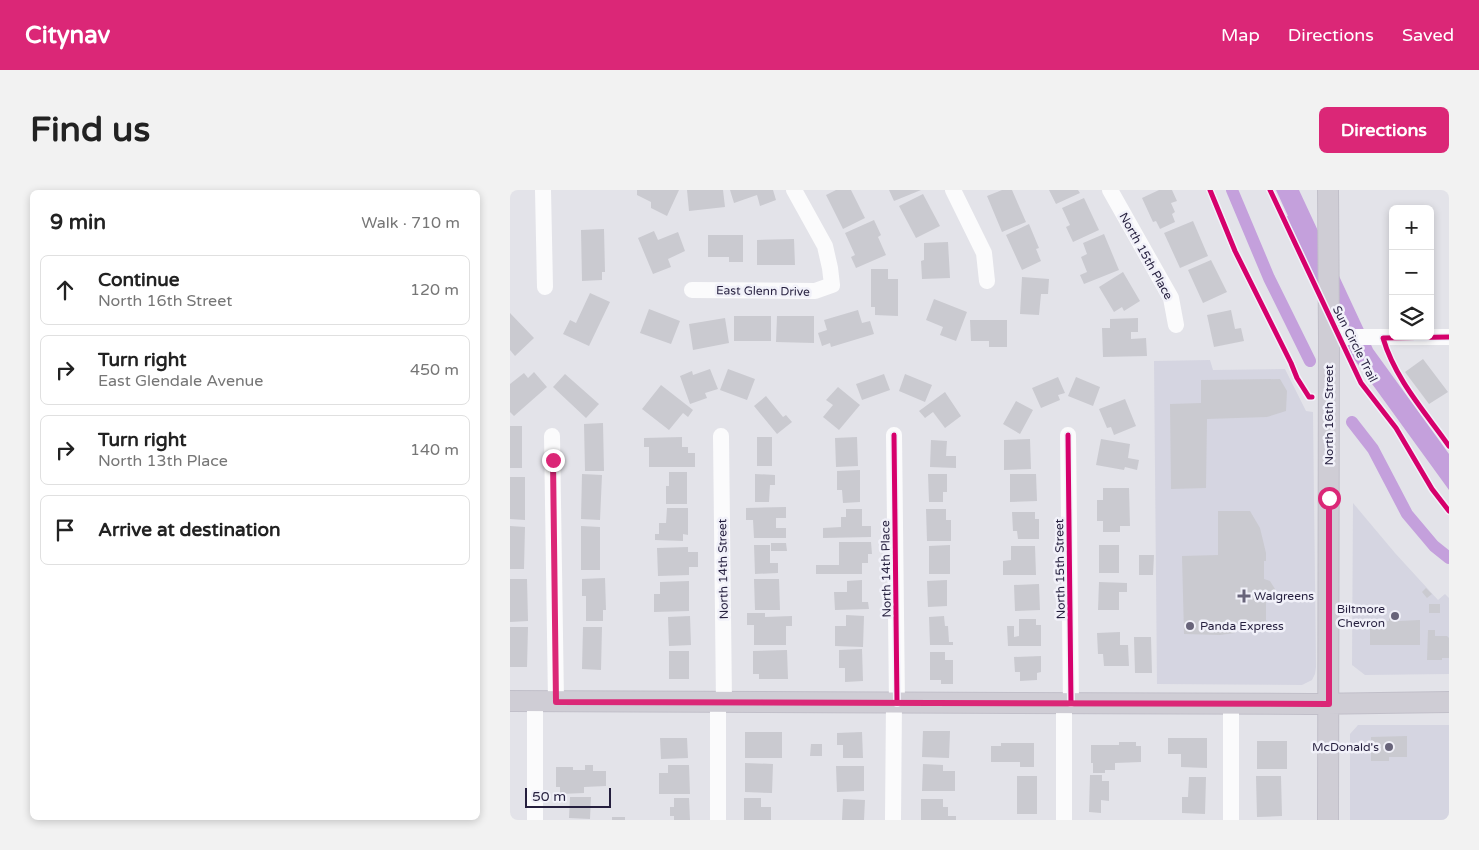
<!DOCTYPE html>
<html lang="en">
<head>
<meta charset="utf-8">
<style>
	:root { --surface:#fff; --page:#f2f2f2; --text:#222; --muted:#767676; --line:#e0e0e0; --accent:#db2777 }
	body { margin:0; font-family:"Varela Round",sans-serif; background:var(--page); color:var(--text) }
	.controls { position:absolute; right:15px; top:15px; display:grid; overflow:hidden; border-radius:8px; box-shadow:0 2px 8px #0003 }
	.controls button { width:45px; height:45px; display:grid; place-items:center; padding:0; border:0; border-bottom:1px solid var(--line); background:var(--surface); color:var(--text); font:25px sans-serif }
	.scale { position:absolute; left:15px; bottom:12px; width:86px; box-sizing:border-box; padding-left:5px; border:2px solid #251f3e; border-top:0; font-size:14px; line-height:18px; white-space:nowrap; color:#251f3e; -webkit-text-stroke:4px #f1f1f9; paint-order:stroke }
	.stop { position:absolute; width:15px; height:15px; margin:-11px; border:4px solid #db2777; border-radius:50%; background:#fff }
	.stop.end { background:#db2777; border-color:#fff; box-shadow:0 1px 5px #0008 }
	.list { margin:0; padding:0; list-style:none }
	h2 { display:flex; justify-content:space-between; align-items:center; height:65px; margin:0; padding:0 20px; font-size:21px }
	h2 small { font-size:16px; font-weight:400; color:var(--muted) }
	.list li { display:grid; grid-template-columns:32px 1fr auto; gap:15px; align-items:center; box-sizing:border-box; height:70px; margin:0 10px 10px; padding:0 10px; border:1px solid var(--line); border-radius:8px }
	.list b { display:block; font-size:19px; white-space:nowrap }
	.list p { margin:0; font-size:16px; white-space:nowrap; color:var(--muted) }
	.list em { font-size:16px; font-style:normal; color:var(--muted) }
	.icon { flex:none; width:28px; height:28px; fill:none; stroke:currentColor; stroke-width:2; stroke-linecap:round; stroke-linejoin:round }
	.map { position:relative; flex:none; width:939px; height:630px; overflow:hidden; border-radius:8px }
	header { display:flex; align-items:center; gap:30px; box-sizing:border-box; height:70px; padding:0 25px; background:var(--accent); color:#fff }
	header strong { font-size:24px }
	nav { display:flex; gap:28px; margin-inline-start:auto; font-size:18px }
	.intro { display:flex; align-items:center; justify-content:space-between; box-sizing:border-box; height:120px; padding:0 30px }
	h1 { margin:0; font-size:35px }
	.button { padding:12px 22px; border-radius:8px; background:var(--accent); color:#fff; font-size:18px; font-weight:700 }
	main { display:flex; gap:30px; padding:0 30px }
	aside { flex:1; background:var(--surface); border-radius:8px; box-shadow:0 2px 8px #0003 }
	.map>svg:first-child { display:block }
	.built { fill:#d5d5e1 }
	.water { fill:#c4a0dc }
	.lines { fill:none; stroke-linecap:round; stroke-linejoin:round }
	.canal { stroke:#c4a0dc; stroke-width:12 }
	.building { fill:#cacad0 }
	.major-casing { stroke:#c1bfc9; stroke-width:22 }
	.minor { stroke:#fbfbfc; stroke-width:16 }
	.major { stroke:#cfcdd5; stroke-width:20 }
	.cycleway-casing { stroke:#f1f1f9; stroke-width:8 }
	.cycleway { stroke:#d6006c; stroke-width:5 }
	.route { stroke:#db2777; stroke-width:6 }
	.poi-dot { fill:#68647a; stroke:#f1f1f9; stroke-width:2 }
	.labels { text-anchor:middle; stroke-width:5; stroke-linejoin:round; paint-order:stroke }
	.street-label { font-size:12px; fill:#251f3e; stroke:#f1f1f9 }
	.poi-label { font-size:12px; fill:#251f3e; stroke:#f1f1f9; text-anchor:start }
</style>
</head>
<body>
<header>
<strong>Citynav</strong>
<nav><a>Map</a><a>Directions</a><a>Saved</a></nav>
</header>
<div class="intro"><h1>Find us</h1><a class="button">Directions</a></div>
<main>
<aside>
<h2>9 min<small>Walk · 710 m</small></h2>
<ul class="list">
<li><svg class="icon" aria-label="ahead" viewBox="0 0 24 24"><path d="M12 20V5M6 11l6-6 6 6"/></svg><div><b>Continue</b><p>North 16th Street</p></div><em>120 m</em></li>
<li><svg class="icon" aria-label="right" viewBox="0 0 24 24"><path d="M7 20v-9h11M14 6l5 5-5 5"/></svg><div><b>Turn right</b><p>East Glendale Avenue</p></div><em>450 m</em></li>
<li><svg class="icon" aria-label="right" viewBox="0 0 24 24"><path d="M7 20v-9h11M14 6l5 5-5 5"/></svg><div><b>Turn right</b><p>North 13th Place</p></div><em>140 m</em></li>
<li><svg class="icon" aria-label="arrive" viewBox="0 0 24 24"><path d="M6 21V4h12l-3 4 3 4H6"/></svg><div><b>Arrive at destination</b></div></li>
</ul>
</aside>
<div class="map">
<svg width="939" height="630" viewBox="0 0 939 630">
	<rect width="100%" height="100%" fill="#e3e3e9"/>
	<path class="built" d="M700,170L703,180L775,179L796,221L803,222L806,477L805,484L802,490L792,495L647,494L644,171Z
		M843,313L885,363L928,410L935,404L939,408V484L855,485L842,475Z
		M848,535H939V630H840V544Z"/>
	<path class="water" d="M766,0H789L863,159L939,264V300L844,169L775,27L778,26Z"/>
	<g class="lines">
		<path class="canal" d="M722,0L759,88L800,171
			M842,232L863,259L897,324L924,356L939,368"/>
	</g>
	<path class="building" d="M127,0H169L157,26L141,18V12L127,5Z
		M177,0H213L215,17L179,21Z
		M220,0H263L266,10L250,16L247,5L224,13Z
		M326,0H341L355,28L333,39L316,5Z
		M379,0H411L384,11Z
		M492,0H502L516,32L492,42L477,6Z
		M539,0H568L570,3L546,14Z
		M649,0H662L667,11L661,13L665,22L662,24L665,32L650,39L646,31L643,32L632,8Z
		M413,4L430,36L406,48L389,16Z
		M574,8L589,40L563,52L556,37L560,35L552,18Z
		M364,30L371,45L368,47L376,65L346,78L341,67L345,65L335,43Z
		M683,31L698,66L670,78L654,43Z
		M519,34L529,58L526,59L531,71L512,80L496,45Z
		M94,39L95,82H92V90L72,91L71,40Z
		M144,41L148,50L168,42L175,61L158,69L161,77L143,84L128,48Z
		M594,44L609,80L574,94L570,85L577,82L571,67L577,64L573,53Z
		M198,45H233V72H219V67H198Z
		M284,49L285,75H247V50Z
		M438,52L440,88L412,89L411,71L414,70V53Z
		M701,70L717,102L693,113L678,80Z
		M361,79H378V89H388V126L365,125V117H361Z
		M613,82L630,111L614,121L612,117L604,122L589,97Z
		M512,87L539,89L538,104H531L529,125L510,124Z
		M80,103L100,112L79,156L53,144L60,130L66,133Z
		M424,109L457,122L446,151L430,145L433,137L416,130Z
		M139,119L170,131L161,154L130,143Z
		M348,120L352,133L360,131L364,144L321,157L320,153L312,156L308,143L317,140L314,130Z
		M721,120L725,139L731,138L734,151L704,157L697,125Z
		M0,123L24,148L5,166L0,160Z
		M224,126H261V151H224Z
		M267,126H304V153L266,152Z
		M215,128L219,153L183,160L179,134Z
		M628,128V142H621V149L636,148L637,166L593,167L592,138H600V129Z
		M460,130H497V157H479V151H461Z
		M913,169L938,202L919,214L895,182Z
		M200,179L208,199L195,203L197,208L180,214L170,186L182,181L183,185Z
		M218,179L245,189L237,210L210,200Z
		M24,182L37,197L4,226L0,222V194L14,183L18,188Z
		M55,184L89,214L76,228L43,197Z
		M374,184L380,200L352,210L346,194Z
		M395,184L422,195L415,212L389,201Z
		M548,187L555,203L548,205L550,210L531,218L522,198Z
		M566,187L590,197L583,216L558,206Z
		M770,189L777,201L776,221L757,227L697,229L696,298L661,299L660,214L691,213V190Z
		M151,195L183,220L178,227L173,223L159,240L132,219Z
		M328,197L350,215L329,240L313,227L323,215L316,210Z
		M435,202L451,226L435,238L423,222L415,228L409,221Z
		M256,206L273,227L276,225L282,232L267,244L244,216Z
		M615,209L626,236L604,245L601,237L597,238L589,219Z
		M506,211L523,220L510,244L493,234Z
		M93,233L94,281H75L74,234Z
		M0,236H12V278H0Z
		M172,247V257H178V263H185V277H139V257H134V248Z
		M247,247H262V276H247Z
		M347,247L348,276L326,277L325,248Z
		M520,249L521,279L494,280V250Z
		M591,249L620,254L618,268L629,270L627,280L615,277L614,280L586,275Z
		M421,250L437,251L436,266H446V278L420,277Z
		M350,280V312L333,313L332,300H327V281Z
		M159,282H177V314H156V296H159Z
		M72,284L92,285L90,330L71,329Z
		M245,284L265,285V295H260L259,312H245Z
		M418,284H437V302H433V312H419Z
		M500,284H526L527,311L500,312Z
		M0,287H15V330L0,329Z
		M593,298H619L620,336H610V342H593V331H587V310H593Z
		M276,317V328H266V338H276V348H244L243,330H236V318Z
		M157,318H178V345L173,344V351L145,350V344H149V333H156Z
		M336,319H352V336H361V347L313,348V338L331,337V327H336Z
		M416,319H436V330H441V351H417Z
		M708,321H740L750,338L756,363V371H754V389L760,391L765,399L763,406L756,411V440H725V443L710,445L674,444L672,366L708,365Z
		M502,322H525V329H529V349H508L507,341H503Z
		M0,336L15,337L14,379H0Z
		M71,336L90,337V380H71Z
		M329,352H361L362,364H358V373H352V384H306V375H329Z
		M261,353H276L277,361H261Z
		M244,355H260V373H268V383L245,384Z
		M440,355V384H419V356Z
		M589,355H609V383H589Z
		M501,356H525L526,385H493V371L501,370Z
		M178,357V362H188V377H179V385L148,386L147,358Z
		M629,365H644L643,385H629Z
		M95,388L96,420H93V431H76V406H72V389Z
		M0,389H17L18,431L0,432Z
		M244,389H269L270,420H245Z
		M352,390V412H358L359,419L325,420L324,402H337V391Z
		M437,390V416L418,417L417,391Z
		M179,391V421L144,422V404H150V392Z
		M589,392L617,393V402H609V420H588Z
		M529,394L530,420L505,421L504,395Z
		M916,398L922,404L917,408L912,402Z
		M919,414H930V423H919Z
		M237,423H255V427L282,426V436H276V455H244V435H237Z
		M879,424H889V431L910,430V455H860V431H879Z
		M336,425L354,426L353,457L325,456V436H336Z
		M180,426L181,455L159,456L158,427Z
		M434,426L435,436H438L439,452H443V455H420L419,427Z
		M509,429H526V435H531V456H498L497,436H504V447L509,446Z
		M0,437H18L17,477H0Z
		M73,437H92L91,480L72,479Z
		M918,440H925V446H937L939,448V468H932V470H917Z
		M610,442V455H618L619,476H594L593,464H588L587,443Z
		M624,447H641L642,483H625Z
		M352,459L353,491L335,492V478H329V460Z
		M277,460L278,489H249V484H243V461Z
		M159,461H179V489H159Z
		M420,462H435V470H443V494H431V490H420Z
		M531,466V482L527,483V490L510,491V482H505L504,467Z
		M413,541H440L439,568L412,567Z
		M235,542H272V568H235Z
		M352,542L353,568H333V555H327V543Z
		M897,546V567H879V571H861V547Z
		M150,548H177L178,568L151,569Z
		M658,548H697V578L671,577V564H658Z
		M747,551H777V579H747Z
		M609,552H626V556H631V572L605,573V580H595V583H583V573H581V555H609Z
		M491,553H524V577H510V572H481V556H491Z
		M301,554H312V566H300Z
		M235,573L263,574L262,603L235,602Z
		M413,574L433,575V581H445V601H412Z
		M75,575H83V581H96V596L74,597V603L50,604V597H46V577H63V580H75Z
		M158,575H179L180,604H149V583H158Z
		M326,576H354V601L327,602Z
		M580,585H592V591H599V611L591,610V623L579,622Z
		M507,586H527V624H507Z
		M746,586H771L772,626L747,627Z
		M679,587H696L695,624L672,623V607H678Z
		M60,607H81L80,629L59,628Z
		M164,608H179L180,630H164V626H160V617H164Z
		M234,608H251V617H261V630H234Z
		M333,609L355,610L354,630H332Z
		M411,609H433V617H438V626H446V630H411Z
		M102,627H115V630H102Z"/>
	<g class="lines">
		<g class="major-casing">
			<path id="major" d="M0,511L800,514L939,512
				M818,630L819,147L818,0"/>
		</g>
		<path class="minor" d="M33,0L35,97
			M443,0L474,63L477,91
			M600,0L661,108L666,135
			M182,100L305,101L322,95L320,78L315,56L284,0
			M819,147H939
			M384,245L387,513
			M558,245L561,513
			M42,246L46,511
			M211,246L214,513
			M25,511V630
			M208,513V630
			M383,630L384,513
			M554,630V513
			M721,630V514"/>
		<use href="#major" class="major"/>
		<g class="cycleway-casing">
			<path id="cycleway" d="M700,0L725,61L781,173L787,188L799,207H802
				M760,0L851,193L886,238L922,299L939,321
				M939,147L873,148C885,189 915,222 939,256
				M384,245L387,513
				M558,245L561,513"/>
		</g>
		<use href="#cycleway" class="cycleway"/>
	</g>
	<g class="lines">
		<path class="route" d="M43,270L46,512L819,514V308"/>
	</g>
	<g class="poi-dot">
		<path d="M731.5 398.5h5v5h5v5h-5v5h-5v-5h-5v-5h5z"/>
		<circle cx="885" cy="426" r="5"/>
		<circle cx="680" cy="436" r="5"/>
		<circle cx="879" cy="557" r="5"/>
	</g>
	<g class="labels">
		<g class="street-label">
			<text transform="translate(636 66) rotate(61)" y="4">North 15th Place</text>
			<text transform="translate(253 101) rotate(1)" y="4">East Glenn Drive</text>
			<text transform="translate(845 154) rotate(63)" y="4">Sun Circle Trail</text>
			<text transform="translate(819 225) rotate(-90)" y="4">North 16th Street</text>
			<text transform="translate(213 379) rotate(-91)" y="4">North 14th Street</text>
			<text transform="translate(376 379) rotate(-91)" y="4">North 14th Place</text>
			<text transform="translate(550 379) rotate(-91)" y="4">North 15th Street</text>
		</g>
		<g class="poi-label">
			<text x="744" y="410">Walgreens</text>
			<text x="875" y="423" text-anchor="end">Biltmore<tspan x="875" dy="14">Chevron</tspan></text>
			<text x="690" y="440">Panda Express</text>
			<text x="869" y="561" text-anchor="end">McDonald's</text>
		</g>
	</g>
</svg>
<div class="controls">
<button>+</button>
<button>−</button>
<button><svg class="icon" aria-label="layers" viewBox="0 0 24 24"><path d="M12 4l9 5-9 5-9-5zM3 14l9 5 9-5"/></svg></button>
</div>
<div class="scale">50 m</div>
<div class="stop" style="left:819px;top:308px"></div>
<div class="stop end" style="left:43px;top:270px"></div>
</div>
</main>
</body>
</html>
